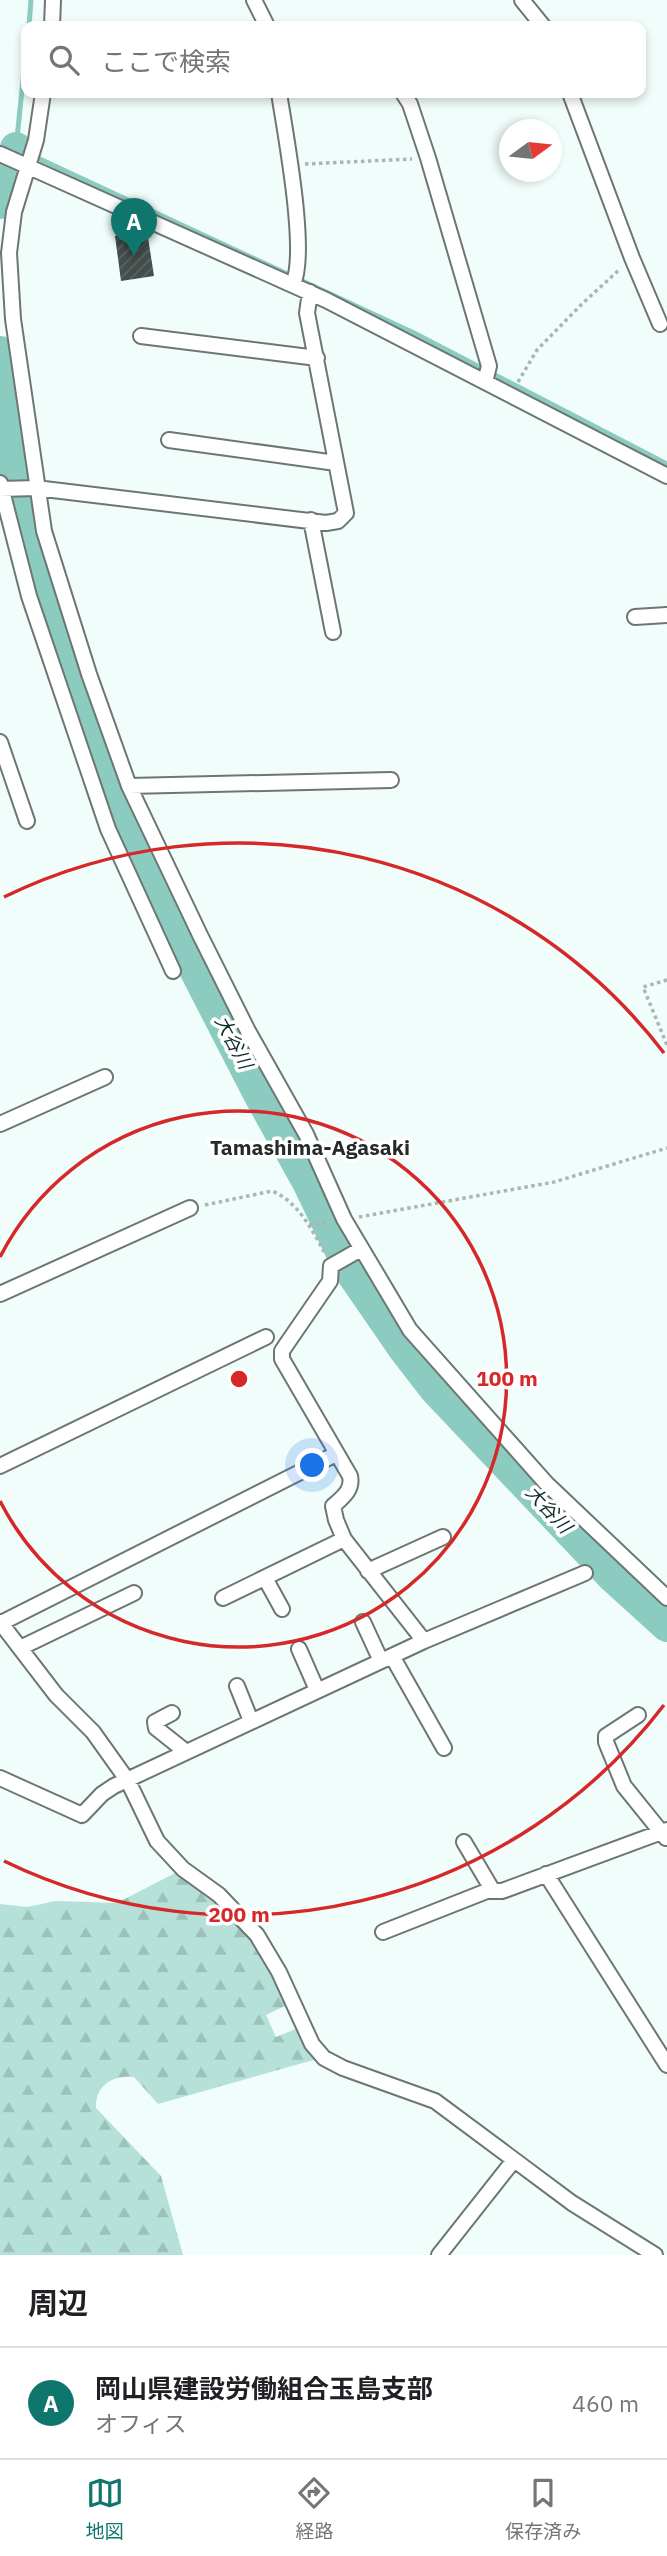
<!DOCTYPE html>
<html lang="ja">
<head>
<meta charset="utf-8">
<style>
	:root { --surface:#fff; --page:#f2f2f2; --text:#202124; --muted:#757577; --line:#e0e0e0; --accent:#0f766e }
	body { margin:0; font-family:"IBM Plex Sans","Noto Sans JP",sans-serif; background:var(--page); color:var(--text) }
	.compass { position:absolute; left:499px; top:119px; width:63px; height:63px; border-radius:50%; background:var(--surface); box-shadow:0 4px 10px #0003; rotate:75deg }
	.you { position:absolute; left:313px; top:1466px; width:24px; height:24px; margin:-18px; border:5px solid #fff; border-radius:50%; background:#1a73e8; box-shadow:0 0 0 10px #1a73e833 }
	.badge { display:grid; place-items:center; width:46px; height:46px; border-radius:50%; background:var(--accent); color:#fff; font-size:23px; font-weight:700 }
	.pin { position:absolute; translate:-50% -58px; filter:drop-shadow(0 2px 4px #0008) }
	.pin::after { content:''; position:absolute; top:37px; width:24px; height:21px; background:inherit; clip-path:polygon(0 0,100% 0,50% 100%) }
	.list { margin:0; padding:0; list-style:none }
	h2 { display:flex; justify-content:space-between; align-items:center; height:91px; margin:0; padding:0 28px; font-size:30px }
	h2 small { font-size:23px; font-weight:400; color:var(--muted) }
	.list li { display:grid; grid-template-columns:46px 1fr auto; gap:21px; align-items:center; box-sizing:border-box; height:112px; padding:0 28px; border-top:2px solid var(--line) }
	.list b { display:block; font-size:26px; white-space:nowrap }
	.list p { margin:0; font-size:23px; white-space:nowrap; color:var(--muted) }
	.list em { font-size:23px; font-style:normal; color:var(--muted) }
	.icon { flex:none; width:38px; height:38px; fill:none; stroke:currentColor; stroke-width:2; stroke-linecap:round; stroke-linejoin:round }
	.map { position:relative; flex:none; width:667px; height:2255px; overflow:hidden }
	.search { position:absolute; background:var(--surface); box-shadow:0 4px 10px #0003; left:21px; right:21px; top:21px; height:77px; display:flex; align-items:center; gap:18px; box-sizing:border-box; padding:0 24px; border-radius:14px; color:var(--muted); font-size:26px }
	.sheet { height:203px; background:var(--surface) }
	nav { display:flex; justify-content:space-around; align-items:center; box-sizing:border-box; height:98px; border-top:2px solid var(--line); background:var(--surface); font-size:19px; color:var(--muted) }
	nav a { display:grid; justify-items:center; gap:4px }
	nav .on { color:var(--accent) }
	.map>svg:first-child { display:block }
	.forest { fill:url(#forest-firs) }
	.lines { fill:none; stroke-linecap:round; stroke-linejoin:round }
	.stream { stroke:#8ccbc0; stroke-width:5 }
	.river { stroke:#8ccbc0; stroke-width:32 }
	.building { fill:url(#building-hatch) }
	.street-casing { stroke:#6c7774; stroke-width:18 }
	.path { stroke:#abb5b3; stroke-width:3.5; stroke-dasharray:3.5 3.5; stroke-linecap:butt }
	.street { stroke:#fff; stroke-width:14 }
	.ring { fill:none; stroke:#d62828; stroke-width:3.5 }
	.labels { text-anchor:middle; stroke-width:7; stroke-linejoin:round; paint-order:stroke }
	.water-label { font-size:19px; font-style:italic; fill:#11312c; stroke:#fff }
	.quarter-label { font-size:21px; font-weight:bold; fill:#262a29; stroke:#fff }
	.centre { fill:#d62828; stroke:#fff; stroke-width:3.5 }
	.ring-label { font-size:21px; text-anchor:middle; font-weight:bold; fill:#d62828; stroke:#fff; stroke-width:7; stroke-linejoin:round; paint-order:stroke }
</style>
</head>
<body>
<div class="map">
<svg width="667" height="2255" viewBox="0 0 667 2255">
	<defs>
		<pattern id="forest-firs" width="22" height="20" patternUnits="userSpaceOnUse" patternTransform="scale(1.75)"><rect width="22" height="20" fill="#b5e1d9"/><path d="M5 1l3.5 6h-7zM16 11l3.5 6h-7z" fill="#9cc1ba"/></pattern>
		<pattern id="building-hatch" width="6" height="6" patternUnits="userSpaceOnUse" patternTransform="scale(1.75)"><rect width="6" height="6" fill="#434d4b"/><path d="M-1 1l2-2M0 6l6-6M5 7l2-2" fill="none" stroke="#5c6462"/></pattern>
	</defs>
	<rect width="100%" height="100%" fill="#f0fdfa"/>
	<path class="forest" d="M179,1871C212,1895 243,1920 264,1955C274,1971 281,1988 289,2004L266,2015L276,2037L298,2028L317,2059L158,2104L134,2077C113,2075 95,2085 96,2108L161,2176L183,2255H0V1904L27,1907L56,1901L117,1903Z"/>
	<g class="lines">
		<path class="stream" d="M29,26L31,0
			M26,51L16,148L414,333L667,464"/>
		<path class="river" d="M0,203L16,148
			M0,352L17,487L40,575L91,729L169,919L259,1094L309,1184L351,1272L404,1349L435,1389L613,1577L667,1626"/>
	</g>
	<path class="building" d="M147,231L154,276L121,281L115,236Z"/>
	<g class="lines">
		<g class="street-casing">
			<path id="street" d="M254,0L267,26
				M522,0L543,26
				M52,26L53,0
				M43,93L36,140L14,212L9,253L13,319L44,531L89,674L129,786L200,935L248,1031L306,1134L344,1219L410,1330L546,1483L667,1598
				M279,93C285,132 308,252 293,284
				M403,93L410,104L428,158L489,366L485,382
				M570,93L632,258L660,324
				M0,154L326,300L667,476
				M141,336L317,358
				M169,440L336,463
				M0,483L29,596L108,829L173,971
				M0,489L36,488L326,523L338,521L346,513L307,313L310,292
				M311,520L333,632
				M635,617L667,615
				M0,742L27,821
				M129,786L391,780
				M0,1124L105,1077
				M0,1294L190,1208
				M0,1466L266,1337
				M368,1571L443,1537
				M265,1578L282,1609
				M223,1598L344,1539
				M0,1622L56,1695L93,1732L128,1781L157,1841L183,1869L219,1895L257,1935L279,1972L312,2044L324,2058L343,2068L435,2101L572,2203L655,2255
				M363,1622L381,1661
				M1,1623L336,1454
				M424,1641L585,1573
				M20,1648L134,1593
				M299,1649L317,1690
				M392,1656L444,1748
				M237,1686L251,1721
				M172,1713L155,1722L156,1728L185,1751
				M638,1715L606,1736V1742L624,1786L666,1838
				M0,1778L82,1815L102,1794L114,1786L424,1641L344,1539L336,1520L333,1506C343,1497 353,1490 350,1476L282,1359V1351L286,1345L330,1281L331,1266L361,1249
				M464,1842L493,1891
				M546,1874L667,2065
				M383,1932L487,1891H502L667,1830
				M439,2255L514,2160"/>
		</g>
		<path class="path" d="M305,164L412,159
			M518,382L537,350L583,303L620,269
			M667,980L643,987L667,1045
			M205,1205L272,1191C297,1201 312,1229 324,1252
			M359,1217L554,1182L667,1148
			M309,1225L330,1222"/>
		<use href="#street" class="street"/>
	</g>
	<g class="ring">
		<path d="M0 1257A268 268 0 1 1 0 1501"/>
		<path d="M664 1705A536 536 0 0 1 4 1861M4 897A536 536 0 0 1 664 1053"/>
	</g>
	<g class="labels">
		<g class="water-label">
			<text transform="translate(234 1042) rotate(62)" y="7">大谷川</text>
			<text transform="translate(549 1509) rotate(47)" y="7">大谷川</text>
		</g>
		<g class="quarter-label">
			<text x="310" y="1155">Tamashima-Agasaki</text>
		</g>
	</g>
	<circle cx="239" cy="1379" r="10" class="centre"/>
	<g class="ring-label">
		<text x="507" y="1386">100 m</text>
		<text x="239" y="1922">200 m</text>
	</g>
</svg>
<svg class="compass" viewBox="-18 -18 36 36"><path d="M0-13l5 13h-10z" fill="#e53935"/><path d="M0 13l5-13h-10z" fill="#757577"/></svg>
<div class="you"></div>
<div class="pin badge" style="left:134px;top:256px">A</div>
<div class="search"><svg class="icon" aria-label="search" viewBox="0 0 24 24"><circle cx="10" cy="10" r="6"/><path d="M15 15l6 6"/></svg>ここで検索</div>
</div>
<section class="sheet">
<h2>周辺<small></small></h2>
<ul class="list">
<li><span class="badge">A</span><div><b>岡山県建設労働組合玉島支部</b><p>オフィス</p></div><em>460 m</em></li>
</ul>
</section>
<nav>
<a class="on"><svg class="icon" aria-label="map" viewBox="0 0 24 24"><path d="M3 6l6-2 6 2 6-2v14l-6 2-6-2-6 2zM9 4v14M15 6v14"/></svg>地図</a>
<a><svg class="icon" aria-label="directions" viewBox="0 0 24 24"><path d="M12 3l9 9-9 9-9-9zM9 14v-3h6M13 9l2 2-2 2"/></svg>経路</a>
<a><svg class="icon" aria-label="saved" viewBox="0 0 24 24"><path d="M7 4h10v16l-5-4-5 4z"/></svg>保存済み</a>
</nav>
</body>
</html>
